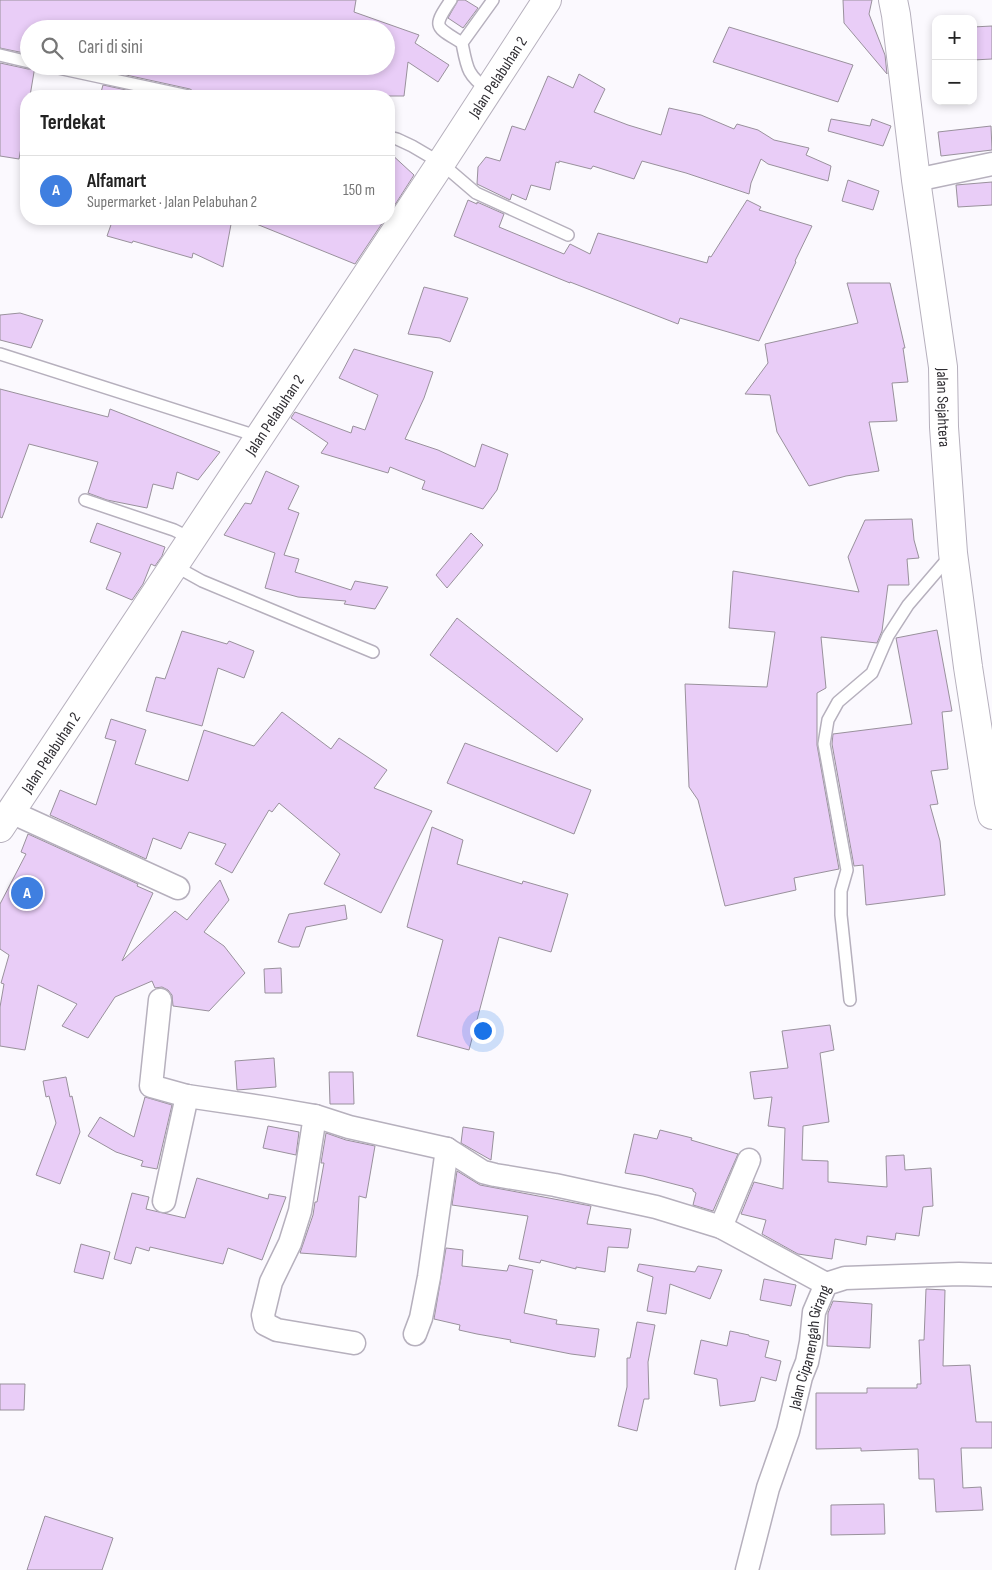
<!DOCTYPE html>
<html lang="id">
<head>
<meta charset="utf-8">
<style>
	:root { --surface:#fff; --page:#f6f6f6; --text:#222; --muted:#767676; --line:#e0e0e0; --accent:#1a73e8 }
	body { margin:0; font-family:"Sofia Sans Condensed",sans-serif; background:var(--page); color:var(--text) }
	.controls { position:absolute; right:15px; top:15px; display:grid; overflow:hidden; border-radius:10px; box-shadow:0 2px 8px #0003 }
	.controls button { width:45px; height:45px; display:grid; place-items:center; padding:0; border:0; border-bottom:1px solid var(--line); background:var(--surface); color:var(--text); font:25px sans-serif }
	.you { position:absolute; left:482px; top:1030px; width:18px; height:18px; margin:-12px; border:4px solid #fff; border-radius:50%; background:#1a73e8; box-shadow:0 0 0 8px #1a73e833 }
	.badge { display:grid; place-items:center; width:32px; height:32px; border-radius:50%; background:var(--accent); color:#fff; font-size:16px; font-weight:700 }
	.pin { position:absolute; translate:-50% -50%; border:2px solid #fff; box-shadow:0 1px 5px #0006 }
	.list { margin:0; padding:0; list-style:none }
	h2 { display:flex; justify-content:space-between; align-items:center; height:65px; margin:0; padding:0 20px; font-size:21px }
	h2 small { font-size:16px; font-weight:400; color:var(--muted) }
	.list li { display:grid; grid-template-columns:32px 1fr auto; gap:15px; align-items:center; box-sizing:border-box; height:70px; padding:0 20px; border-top:1px solid var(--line) }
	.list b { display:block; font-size:19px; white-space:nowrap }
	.list p { margin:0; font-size:16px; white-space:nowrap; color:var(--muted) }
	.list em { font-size:16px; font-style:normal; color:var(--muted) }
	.icon { flex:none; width:28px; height:28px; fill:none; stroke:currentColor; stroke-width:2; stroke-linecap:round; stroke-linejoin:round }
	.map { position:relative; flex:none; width:992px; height:1570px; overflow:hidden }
	.search { position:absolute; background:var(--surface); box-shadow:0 2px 8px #0003; left:20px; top:20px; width:375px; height:55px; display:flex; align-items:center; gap:12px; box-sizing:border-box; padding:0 18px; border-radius:28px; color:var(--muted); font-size:19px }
	.panel { position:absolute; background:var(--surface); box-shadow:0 2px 8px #0003; left:20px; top:90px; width:375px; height:135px; border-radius:20px }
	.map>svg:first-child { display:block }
	.building { fill:#e9cdf7; stroke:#99919c }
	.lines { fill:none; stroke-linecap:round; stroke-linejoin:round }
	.service-casing { stroke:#b6b0bd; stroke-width:14 }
	.minor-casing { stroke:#b6b0bd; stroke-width:25 }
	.tertiary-casing { stroke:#b6b0bd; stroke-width:30 }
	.secondary-casing { stroke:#b6b0bd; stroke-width:30 }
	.service { stroke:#fff; stroke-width:11 }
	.minor { stroke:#fff; stroke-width:22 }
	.tertiary { stroke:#fff; stroke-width:28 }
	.secondary { stroke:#fff; stroke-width:28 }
	.labels { text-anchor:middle; stroke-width:4; stroke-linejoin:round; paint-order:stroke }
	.street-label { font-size:16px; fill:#302e33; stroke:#fff }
</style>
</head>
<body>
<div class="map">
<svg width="992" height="1570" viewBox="0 0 992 1570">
	<rect width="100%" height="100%" fill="#fbf9fe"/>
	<path class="building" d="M0,0H356L354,12L419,35L415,43L449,65L438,82L408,62L404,96H195L193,91L190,89L108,71L109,66H386V29H29V54L0,48Z
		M458,0H465L478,8L463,28L448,18Z
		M843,0H872L869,14L885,55L887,74L844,23Z
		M992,26V59L973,60V27Z
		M729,27L853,65L838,102L713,62Z
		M0,63L28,69H32L35,66L30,96H26V119L19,159L0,156Z
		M579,74L605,89L594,112L628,125L661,135L669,108L701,115L734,129L737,124L758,130L774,140L809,148L806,155L831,166L828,181L768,164L761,159L751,183L749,194L686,173L642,161L634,179L593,166L591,169L559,161V163L556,162L550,190L531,185L526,200L512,194L510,200L477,184L478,167L486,157L500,161L512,126L525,130L548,76L573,88Z
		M103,85L154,96H100Z
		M831,119L870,126L872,119L891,126L883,146L828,131Z
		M991,126L992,150L941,156L938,132Z
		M389,152L414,175L389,214Z
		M848,180L879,191L873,210L842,201Z
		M992,182V205L958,207L956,185Z
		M468,200L477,204V202L504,214L499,227L564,254L570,244L590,254L598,233L707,263L709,256L711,257L747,200L761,207L759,210L812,226L795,261L796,262L784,288L759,341L680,318L678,324L570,282V283L454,236Z
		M113,219H232L223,267L193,253L192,258L133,241L132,243L107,236Z
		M244,219H385L355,264Z
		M847,283H890L905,348H903L908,382L892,383L897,421L869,422L879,471L846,476L809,486L777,432L770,395L745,394L768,363L765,344L858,323Z
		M424,287L468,298L450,342L440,338L408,334Z
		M20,313L43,320L31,348L0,340V315Z
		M354,349L433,372L424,398L405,439L438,450L475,467L482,444L508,454L497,490L483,509L422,489L425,481L390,467L388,473L321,453L328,443L291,418L295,412L351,433L353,426L365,430L378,395L339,378Z
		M0,389L108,417L110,409L220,452L198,480L177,472L173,489L153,484L147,508L107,500L88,493L98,462L29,444L2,518L0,517Z
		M266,471L299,486L288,509L299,513L284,555L299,559L295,572L351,590L355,581L388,587L375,609L344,604L346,601L298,597L265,588L275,553L224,535L245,503L251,504Z
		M912,519L914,540L919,558L907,559L909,585H888L882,631L877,643L821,637L826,688L817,693V745L839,869L794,878L796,890L725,906L698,800L689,787L685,684L767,687L775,632L729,628L733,571L859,592L848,557L865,520Z
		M97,523L165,547L162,556L155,566L151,564L143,584L132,600L106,589L121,553L90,542Z
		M471,533L483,545L447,588L436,575Z
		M457,618L583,719L557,752L430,655Z
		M937,630L952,711L942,712L948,769L931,771L938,804L930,805L940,841L945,895L866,905L863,865L854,866L832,744L833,734L912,724L896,638Z
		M182,631L227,644L229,641L254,651L244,678L218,668L202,726L146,711L156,677L165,679Z
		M282,712L331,749L339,738L387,770L374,788L432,811L381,913L324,884L340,854L279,803L272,812L269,810L232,873L215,864L226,844L189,832L181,849L153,838L146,859L50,815L60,790L96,805L116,741L105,738L111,719L146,730L135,764L188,781L204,730L254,746Z
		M465,743L591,790L574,834L447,783Z
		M432,827L463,840L457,864L522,884L523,881L568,894L551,952L499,937L469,1050L417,1036L443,940L407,927Z
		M28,834L138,884L137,886L153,893L122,961L175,911L187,920L220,880L229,900L204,932L224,946L245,973L209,1011L173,1006L172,995L168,990L162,987L155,988L152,981L115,997L88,1038L62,1026L77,1004L38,985L25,1050L0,1046V1007L4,984L1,983L9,955L0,949V904L26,854L21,852Z
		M345,905L347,919L306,927L299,947H292L278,942L289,914Z
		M281,968L282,993H265L264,969Z
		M830,1025L834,1050L820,1053L829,1122L803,1126L802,1160L828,1161V1182L887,1187L886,1156L904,1155L905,1170L931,1168L933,1206L923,1207L919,1236L896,1233L895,1240L867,1236L866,1245L835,1239L832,1259L798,1254L762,1234L766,1220L741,1214L754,1182L783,1189L785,1128L768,1126L772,1097L754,1099L750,1072L788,1068L782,1031Z
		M274,1058L276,1087L237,1090L235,1061Z
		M329,1072H353L354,1104H330Z
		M66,1077L70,1097L72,1096L80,1132L60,1184L36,1175L56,1123L49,1096L46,1097L43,1081Z
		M145,1097L172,1105L157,1169L141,1166L143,1161L116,1152L88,1136L100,1117L134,1137Z
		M268,1126L299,1132L296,1155L263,1148Z
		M463,1127L494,1132L491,1160L461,1143Z
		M660,1130L692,1138L691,1140L738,1154L713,1211L693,1205L696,1193L693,1191V1189L643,1176L625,1173L634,1134L657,1139Z
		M326,1133L346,1140L375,1146L366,1198L359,1196L356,1257L300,1253L313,1215L315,1202H317L324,1163H321Z
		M457,1171L480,1185L591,1206L587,1224L631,1229L628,1248L608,1247L605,1272L576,1267V1269L541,1260L540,1263L519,1259L528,1216L452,1205Z
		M197,1178L268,1199L269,1194L286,1197L262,1260L228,1248L223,1264L150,1247L149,1251L136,1247L131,1264L114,1259L132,1193L149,1197L146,1209L185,1218Z
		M81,1244L110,1252L103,1279L74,1272Z
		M446,1248L463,1250L462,1266L507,1271L509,1265L533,1270L524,1313L557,1320L556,1324L599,1329L595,1357L571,1354L510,1342L511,1340L477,1334L459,1330L460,1325L434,1319Z
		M639,1264L695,1272L698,1266L722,1270L710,1299L670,1284L666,1314L647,1311L653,1277L637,1271Z
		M764,1279L796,1285L791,1306L760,1300Z
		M926,1289L945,1290L943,1366L970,1365L976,1422H992V1448H961L963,1488L981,1487L983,1510L936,1512L934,1479H919L918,1449L861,1451V1448L816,1449V1393H867V1388H917V1384H921L919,1340H924Z
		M833,1301L872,1304L870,1348L827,1346L828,1313Z
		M637,1322L655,1325L648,1362L649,1399H644L637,1431L618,1426L627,1387V1358H630Z
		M730,1331L749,1335V1336L769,1341L765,1357L781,1361L776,1381L761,1377L755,1401L720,1406L717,1379L694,1374L701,1340L727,1346Z
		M0,1384H25L24,1410H0Z
		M884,1504L885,1534L831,1535V1505Z
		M45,1516L113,1538L102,1570H27Z"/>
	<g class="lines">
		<g class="service-casing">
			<path id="service" d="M451,0C432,28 435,26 462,43
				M0,55L29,62
				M49,66L188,96
				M488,90C467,75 467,68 462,43L493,0
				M389,137L397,139L412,146L441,163L476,193L568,235
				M0,354L260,437
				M85,500L174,530L192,539
				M175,566L202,581L373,652
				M850,1000L841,915V891L847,870L824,744L828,720L838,702L872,673L888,636L908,605L950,556"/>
		</g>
		<g class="minor-casing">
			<g id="minor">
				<path d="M916,180L992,164"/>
				<path d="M11,812L178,888"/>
				<path d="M160,1000L151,1086L187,1096L268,1108L315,1116L349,1127L447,1149L483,1172L495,1175L555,1185L656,1207L721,1227L826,1284"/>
				<path d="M315,1116L300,1211L290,1243L271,1282L263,1315L265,1324L277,1330L354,1343"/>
				<path d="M164,1201L187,1096"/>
				<path d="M721,1227L749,1160"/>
				<path d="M415,1334L421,1318L429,1277L447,1149"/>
				<path id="s1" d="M747,1570L768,1488L788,1431L801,1377L807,1362L811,1342L814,1312L826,1284L845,1278L959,1274L992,1275"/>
			</g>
		</g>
		<g class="tertiary-casing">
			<g id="tertiary">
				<path id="s2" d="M893,0L896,15L916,180L943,367L944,427L953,553L968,667L989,802L992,815"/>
			</g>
		</g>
		<g class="secondary-casing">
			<g id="secondary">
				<path id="s3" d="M0,828L441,163L547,0"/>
			</g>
		</g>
		<use href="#service" class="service"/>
		<use href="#minor" class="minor"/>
		<use href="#tertiary" class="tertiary"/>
		<use href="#secondary" class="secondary"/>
	</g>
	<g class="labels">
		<g class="street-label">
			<text dy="6" stroke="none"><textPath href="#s3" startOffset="901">Jalan Pelabuhan 2</textPath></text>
			<text dy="6" stroke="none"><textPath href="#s2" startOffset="411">Jalan Sejahtera</textPath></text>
			<text dy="6" stroke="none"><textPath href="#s3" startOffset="496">Jalan Pelabuhan 2</textPath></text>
			<text dy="6" stroke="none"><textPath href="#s3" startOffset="91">Jalan Pelabuhan 2</textPath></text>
			<text dy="6" stroke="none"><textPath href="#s1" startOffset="232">Jalan Cipanengah Girang</textPath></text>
		</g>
	</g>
</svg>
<div class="controls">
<button>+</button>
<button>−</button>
</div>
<div class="you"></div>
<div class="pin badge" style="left:27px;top:893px;background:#3f7fe0">A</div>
<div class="search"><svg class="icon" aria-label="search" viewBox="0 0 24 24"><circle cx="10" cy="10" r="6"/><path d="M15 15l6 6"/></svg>Cari di sini</div>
<section class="panel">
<h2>Terdekat<small></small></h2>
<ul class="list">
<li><span class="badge" style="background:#3f7fe0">A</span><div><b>Alfamart</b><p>Supermarket · Jalan Pelabuhan 2</p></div><em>150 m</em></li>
</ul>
</section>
</div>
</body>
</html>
